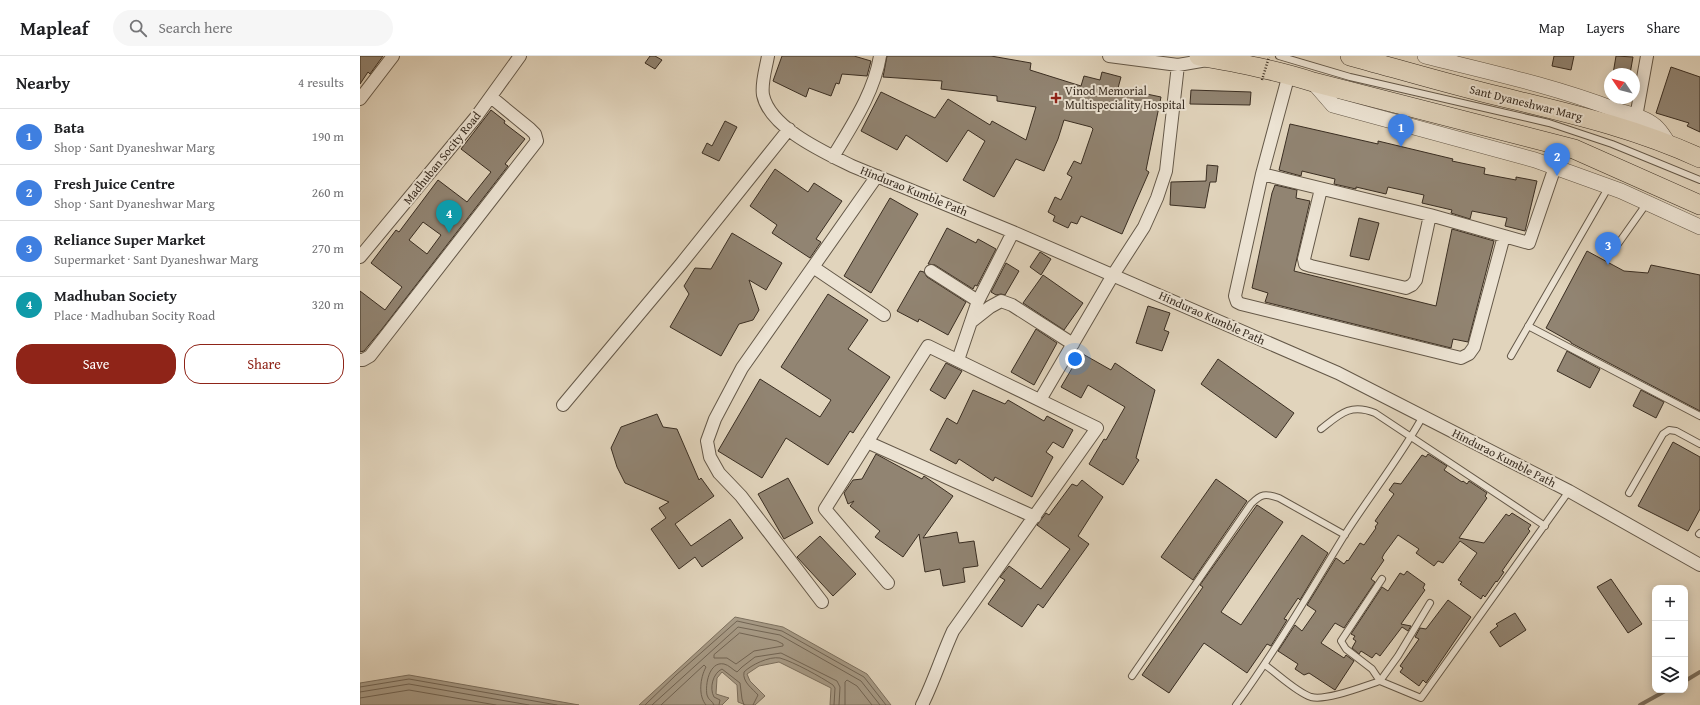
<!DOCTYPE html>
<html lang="en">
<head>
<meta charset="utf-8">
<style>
	:root { --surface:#fff; --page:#f6f6f6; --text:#202124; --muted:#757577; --line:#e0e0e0; --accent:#8f2418 }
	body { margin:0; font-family:"Gentium Book Plus",serif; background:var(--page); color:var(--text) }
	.controls { position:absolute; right:12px; bottom:12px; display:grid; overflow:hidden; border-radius:8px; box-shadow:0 2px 10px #0003 }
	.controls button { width:36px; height:36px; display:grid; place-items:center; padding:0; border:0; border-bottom:1px solid var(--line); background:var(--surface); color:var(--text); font:20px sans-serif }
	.compass { position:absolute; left:1244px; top:12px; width:36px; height:36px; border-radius:50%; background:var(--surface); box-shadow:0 2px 10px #0003; rotate:305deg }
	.you { position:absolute; left:715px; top:303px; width:14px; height:14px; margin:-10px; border:3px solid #fff; border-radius:50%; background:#1a73e8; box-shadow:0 0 0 6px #1a73e833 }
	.badge { display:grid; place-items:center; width:26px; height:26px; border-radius:50%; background:var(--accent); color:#fff; font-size:13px; font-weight:700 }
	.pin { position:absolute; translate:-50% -33px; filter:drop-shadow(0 1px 2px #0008) }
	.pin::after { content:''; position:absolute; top:21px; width:14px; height:12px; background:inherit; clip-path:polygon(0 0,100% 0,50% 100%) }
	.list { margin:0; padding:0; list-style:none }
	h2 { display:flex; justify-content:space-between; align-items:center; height:52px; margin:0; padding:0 16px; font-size:17px }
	h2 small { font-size:13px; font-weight:400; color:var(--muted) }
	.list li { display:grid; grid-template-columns:26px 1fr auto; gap:12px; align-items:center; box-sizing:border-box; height:56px; padding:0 16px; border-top:1px solid var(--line) }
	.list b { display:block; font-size:15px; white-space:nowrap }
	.list p { margin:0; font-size:13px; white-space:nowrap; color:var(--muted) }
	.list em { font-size:13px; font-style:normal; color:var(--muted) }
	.actions { display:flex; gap:8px; padding:12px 16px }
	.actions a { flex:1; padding:9px 0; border:1px solid var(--accent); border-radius:16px; text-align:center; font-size:14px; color:var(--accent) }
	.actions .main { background:var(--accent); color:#fff }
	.icon { flex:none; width:22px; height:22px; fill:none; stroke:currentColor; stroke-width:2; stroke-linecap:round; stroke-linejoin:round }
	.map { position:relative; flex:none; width:1340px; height:649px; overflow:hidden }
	header { display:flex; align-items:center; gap:24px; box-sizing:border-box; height:56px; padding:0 20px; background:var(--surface); border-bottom:1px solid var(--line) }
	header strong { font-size:19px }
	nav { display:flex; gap:22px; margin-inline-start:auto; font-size:14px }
	.search { width:280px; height:36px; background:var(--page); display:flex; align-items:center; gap:10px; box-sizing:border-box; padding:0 14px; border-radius:22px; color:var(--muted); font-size:15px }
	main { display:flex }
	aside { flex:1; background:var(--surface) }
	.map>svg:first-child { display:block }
	.water { fill:#a89c88; stroke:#7c705f }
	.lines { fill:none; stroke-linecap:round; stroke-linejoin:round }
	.shore { stroke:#716555; stroke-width:1 }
	.stream { stroke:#7c705f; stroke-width:4 }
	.building { fill:#918472; stroke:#3a2e22; fill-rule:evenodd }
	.service-casing { stroke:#645848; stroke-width:8 }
	.minor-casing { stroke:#645848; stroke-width:14 }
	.tertiary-casing { stroke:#645848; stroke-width:16 }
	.primary-casing { stroke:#3a2e22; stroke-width:20 }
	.service { stroke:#ece3d3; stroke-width:6 }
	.minor { stroke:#ece3d3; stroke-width:12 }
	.tertiary { stroke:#ece3d3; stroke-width:15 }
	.primary { stroke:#e1d4bc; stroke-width:19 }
	.path-bridge { stroke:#3a2e22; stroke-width:2.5; stroke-dasharray:1 2; stroke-linecap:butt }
	.poi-dot { fill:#8f2418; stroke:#ece3d3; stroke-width:1.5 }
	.labels { text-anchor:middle; stroke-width:4; stroke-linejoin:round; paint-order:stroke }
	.poi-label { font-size:12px; fill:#3a2e22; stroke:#ece3d3; text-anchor:start }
	.street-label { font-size:12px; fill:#3a2e22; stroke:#ece3d3 }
</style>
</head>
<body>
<header>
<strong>Mapleaf</strong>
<div class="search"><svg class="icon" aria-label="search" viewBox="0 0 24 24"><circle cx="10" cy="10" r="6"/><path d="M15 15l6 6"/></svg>Search here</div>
<nav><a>Map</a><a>Layers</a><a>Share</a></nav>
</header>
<main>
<aside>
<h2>Nearby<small>4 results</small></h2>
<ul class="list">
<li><span class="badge" style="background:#3f7fe0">1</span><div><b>Bata</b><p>Shop · Sant Dyaneshwar Marg</p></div><em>190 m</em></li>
<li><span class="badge" style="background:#3f7fe0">2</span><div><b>Fresh Juice Centre</b><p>Shop · Sant Dyaneshwar Marg</p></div><em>260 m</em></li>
<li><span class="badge" style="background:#3f7fe0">3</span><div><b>Reliance Super Market</b><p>Supermarket · Sant Dyaneshwar Marg</p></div><em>270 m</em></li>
<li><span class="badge" style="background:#0f9aa8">4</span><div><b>Madhuban Society</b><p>Place · Madhuban Socity Road</p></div><em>320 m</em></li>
</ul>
<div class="actions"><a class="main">Save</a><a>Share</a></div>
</aside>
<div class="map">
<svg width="1340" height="649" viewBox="0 0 1340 649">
	<rect width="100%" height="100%" fill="#e1d4bc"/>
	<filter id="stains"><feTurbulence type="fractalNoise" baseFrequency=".005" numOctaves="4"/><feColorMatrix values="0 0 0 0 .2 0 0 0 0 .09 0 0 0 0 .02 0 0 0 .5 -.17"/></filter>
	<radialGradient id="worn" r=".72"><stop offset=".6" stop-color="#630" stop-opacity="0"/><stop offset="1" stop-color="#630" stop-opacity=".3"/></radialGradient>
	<path class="water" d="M375,561L423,571L507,618L531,649H470L471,632L419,606L399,610L387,618L390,625L405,640L395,649H386L378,646L377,629L362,616L357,622L356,638L369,642L362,649H279Z
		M49,619L219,649H0V627Z"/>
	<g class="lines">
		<path class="shore" d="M380,577L417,585L423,588V590L394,595L376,608L367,602H354V599Z
			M0,631L49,623L197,649
			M0,636L49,628L169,649
			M0,642L49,634L136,649
			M285,649L316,619L377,565L422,575L504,621L526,649
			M292,649L378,571L420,579L501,625L520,649
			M301,649L344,609L346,611C340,622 338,640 346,649
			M354,649C353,645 348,644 347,639C345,629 349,605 364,608C369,609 373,614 377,616L382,611L395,601L421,597L477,625L480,631L479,649
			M359,649L360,644L354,641C349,632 353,617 362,613L380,627L382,643L384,649
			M393,649L398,639C393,633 382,626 384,616C391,609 409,600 420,602C434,606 461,621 473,629L475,632L474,649
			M485,649V626L487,624L497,630L512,649"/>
		<path class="stream" d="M1325,625L1340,616
			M1280,649L1307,634"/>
	</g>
	<path class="building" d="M0,0H23L10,18L8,16L0,28Z
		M290,0H295L302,4L295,13L285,7Z
		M422,0H494L511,5L507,20L482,18L479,28L476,27L471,40L449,32L446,41L413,25Z
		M527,0H631L671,7L670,14L721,30L724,20L740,24L742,16L761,21L758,32L801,41L786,114L789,116L762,178L721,160L717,168L711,166L708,172L693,165L695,160L688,156L695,141L701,144L712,121L707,118L714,105L721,108L733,73L731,71L704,64L698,83L684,115L656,103L634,141L603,124L625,85L608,74L587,106L546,79L537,94L501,75L521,36L575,62L588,43L630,69L632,65L666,84L676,51L637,45V40L581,33L582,25L523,21Z
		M1194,0H1214L1211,14L1192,10Z
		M1256,0L1273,1L1270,18H1253Z
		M1311,11L1340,21V76L1327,70L1329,67L1296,57Z
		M831,34L891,36L890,49L830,48Z
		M131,54L145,65L144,67L165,83L145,108L148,110L22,273L4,295L0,296V235L25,254L42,231L11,207L36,174L39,176L78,124L107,146L131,116L101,93ZM63,166L81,179L67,198L49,184Z
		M365,65L377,71L359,105L342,97L347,87L352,90Z
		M930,68L1018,88V85L1093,103L1092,105L1125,112L1124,118L1156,124V121L1177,125L1165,175L1145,170L1147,162L1112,155L1110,163L1091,157L1092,154L1062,147L1064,139L1028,131L1026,138L996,131V133L974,128L975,123L942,115L941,120L919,114Z
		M847,109L858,110L856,126H850L845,152L810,149L811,126L846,125Z
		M415,113L448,136L454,127L482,145L456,183L461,186L450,202L412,177L417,169L390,150Z
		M915,129L937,134L936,142L950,145L934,215L1076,250L1092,173L1134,185L1108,286L1093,283L1091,292L905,246L908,237L892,232L912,137Z
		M530,142L558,158L511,237L484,220Z
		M999,162L1019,167L1009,204L990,200Z
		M587,172L616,187L618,183L636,193L617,230L615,229L613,233L575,209L568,208Z
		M372,177L422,207L406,234L389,224L399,254L393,264L379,268L361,300L310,271L329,238L324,230L335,212L351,213Z
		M1227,195L1264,215L1288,217L1291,209L1340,219V355L1211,287V286L1186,272Z
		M680,196L691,203L681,219L670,211Z
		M646,207L659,215L645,239L641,238L636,239L631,236Z
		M560,215L564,216L567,221L606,246L588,279L559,263L558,266L537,255Z
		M683,219L723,247L704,274L663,247Z
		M468,238L508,264L488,293L530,321L493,377L490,375L468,409L426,382L402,422L358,395L400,323L460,361L471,344L421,311Z
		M788,250L810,257L804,274L809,276L802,295L776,287Z
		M676,273L697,287L674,329L651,316Z
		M1207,295L1240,313L1230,332L1197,315Z
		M721,297L751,314L755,307L795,334L776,402L779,404L763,429L729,408L744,383L746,384L765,351L728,329L721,342L701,331Z
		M858,303L934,357L916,382L841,328Z
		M586,307L602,315L585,343L570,334Z
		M613,334L645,348L648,344L684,365L687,360L713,374L703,392L693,386L686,396L693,401L672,441L635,421L633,425L599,403L596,408L570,394L587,362L597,368Z
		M1281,334L1304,346L1296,362L1273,350Z
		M297,358L303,371L317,373L339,424L341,422L354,440L315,468L331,490L370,463L383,482L342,511L335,501L319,513L291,473L306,462L299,452L309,446L265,427L257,411L251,392L261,371Z
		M1313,386L1340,401V453L1328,475L1278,450Z
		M516,398L562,423L564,420L593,440L563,482L597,476L599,487L614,485L618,510L603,512L605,526L583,530L580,513L565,516L559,478L543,501L515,481L520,475L490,450L494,445L488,448L484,437L493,424L502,423Z
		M1068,398L1087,410L1084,414L1102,426L1103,425L1107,428L1109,425L1127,437L1125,440L1127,442L1099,482L1124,487L1146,458L1149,460L1152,457L1171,469L1168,473L1170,475L1142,515L1144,516L1137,526L1136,525L1125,541L1123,539L1121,543L1100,528L1102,526L1098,524L1117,497L1100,485L1083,507L1078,505L1074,510L1056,497L1059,493L1038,479L1024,498L1022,502L1024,504L1011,523L1015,526L984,572L975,567L961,587L984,602L986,599L994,605L975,634L949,617L944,619L935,613L938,608L918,595L935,569L942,575L956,555L947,549L976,502L984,508L987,504L988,505L1000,487L1004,489L1016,472L1015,471L1018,467L1015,465L1034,438L1029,434L1034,427L1041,428L1062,399L1066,401Z
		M428,422L453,467L424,483L398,438Z
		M856,423L887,445L833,524L801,501Z
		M722,424L743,441L718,480L729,488L683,552L678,548L662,571L628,548L645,524L640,521L649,510L681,533L710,493L677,469L686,457L689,459L712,428L717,430Z
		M897,449L923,466L861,556L881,569L942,479L968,497L940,544L938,542L924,563L927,564L911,590L907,588L887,617L844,587L809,637L782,619L843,531L840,529Z
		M460,480L496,518L473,540L437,501Z
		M1047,515L1065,528L1063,532L1065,534L1041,568L1051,570L1048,575L1042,571L1020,600L1016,597L1012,602L1001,595L999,598L992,592L996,585L993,583L995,580L991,578L1022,531L1028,535L1040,517L1044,519Z
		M1251,523L1282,568L1268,577L1237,531Z
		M1088,544L1111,561L1066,627L1063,624L1059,630L1040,616L1043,612L1040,610L1059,583L1055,581L1060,572L1066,573Z
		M1155,557L1166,574L1140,591L1130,576L1138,570L1136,568Z"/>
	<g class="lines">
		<g class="service-casing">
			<path id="service" d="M919,0L990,21L1189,67L1252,88L1340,124
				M1253,195L1287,147
				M1168,270L1340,360
				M1151,300L1248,132
				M961,373C980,358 990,347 1015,357L1185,470
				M1269,437L1303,378L1309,374L1316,375L1340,388
				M1339,478L1340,477
				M1022,523L981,585L986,593L1012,613L1020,625L1038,600L1070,547
				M905,609C918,618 936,636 951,641C967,645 1004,630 1020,625L1061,642L1209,435
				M772,620L891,448C901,438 905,437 919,442L985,479
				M876,649C916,594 949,537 984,480C1010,439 1040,402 1063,360"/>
		</g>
		<g class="minor-casing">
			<path id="minor" d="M408,0C406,12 401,27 403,39C410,72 464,96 492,110L653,176L978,317L1209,435L1340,509
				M749,0L818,9L847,4
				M929,18L902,118L875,240L877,246L881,248L1101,302L1109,298L1114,291L1144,180
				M0,43L33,0
				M1276,61L1287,0
				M473,101C492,69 514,37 520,0
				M902,118L1070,159L1169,187L1195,111
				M961,133L944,203L945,208L951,210L1046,232L1052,229L1056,224L1070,159
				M0,201L116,61L160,0
				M453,211L524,259
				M571,215L618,245
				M611,266L630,251L641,245L652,249L713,288
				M0,304H3L10,300L177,85L175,78L170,73L131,41
				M598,304L618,245L653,176
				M680,344L753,219L784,171L797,142L806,115L818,9
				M203,349L321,208L429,73
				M507,386L675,461
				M528,527L465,453L568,290L737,372L593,575C582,599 574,625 562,649
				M462,546L381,440L359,417L350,401L347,385L355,363L382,312L517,120"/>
		</g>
		<g class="tertiary-casing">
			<path id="tertiary" d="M1065,0C1129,16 1194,30 1256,54C1268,58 1285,61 1295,70C1301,75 1304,81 1308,87
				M953,26L973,49L1175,104L1261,135L1340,171"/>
		</g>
		<g class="primary-casing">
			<path id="primary" d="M839,0C878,7 916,14 953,26L1214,93L1340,149
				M990,0C1034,12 1078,25 1122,36C1198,55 1268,69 1340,102"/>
		</g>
		<use href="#service" class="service"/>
		<use href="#minor" class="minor"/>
		<use href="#tertiary" class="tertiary"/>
		<use href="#primary" class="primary"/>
		<path class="path-bridge" d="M902,24L909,1"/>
	</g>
	<path class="poi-dot" d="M694 36h4v4h4v4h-4v4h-4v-4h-4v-4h4z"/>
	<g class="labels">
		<g class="poi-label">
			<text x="705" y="39">Vinod Memorial<tspan x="705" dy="14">Multispeciality Hospital</tspan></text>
		</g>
		<g class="street-label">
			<text transform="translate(1166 47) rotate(14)" y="4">Sant Dyaneshwar Marg</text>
			<text transform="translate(82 102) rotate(-51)" y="4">Madhuban Socity Road</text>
			<text transform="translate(554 135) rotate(22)" y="4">Hindurao Kumble Path</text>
			<text transform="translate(852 262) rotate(24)" y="4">Hindurao Kumble Path</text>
			<text transform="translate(1144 402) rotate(27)" y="4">Hindurao Kumble Path</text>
		</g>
	</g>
	<rect width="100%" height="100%" filter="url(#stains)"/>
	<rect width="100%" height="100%" fill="url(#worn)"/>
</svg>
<div class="controls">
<button>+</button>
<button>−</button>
<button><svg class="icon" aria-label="layers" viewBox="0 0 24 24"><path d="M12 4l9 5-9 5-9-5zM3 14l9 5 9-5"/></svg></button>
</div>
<svg class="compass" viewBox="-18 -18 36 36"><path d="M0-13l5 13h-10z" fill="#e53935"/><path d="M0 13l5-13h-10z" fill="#757577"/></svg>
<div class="you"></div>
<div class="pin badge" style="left:1041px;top:91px;background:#3f7fe0">1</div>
<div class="pin badge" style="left:1197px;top:120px;background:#3f7fe0">2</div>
<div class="pin badge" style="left:1248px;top:209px;background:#3f7fe0">3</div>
<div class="pin badge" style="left:89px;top:177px;background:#0f9aa8">4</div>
</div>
</main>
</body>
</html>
